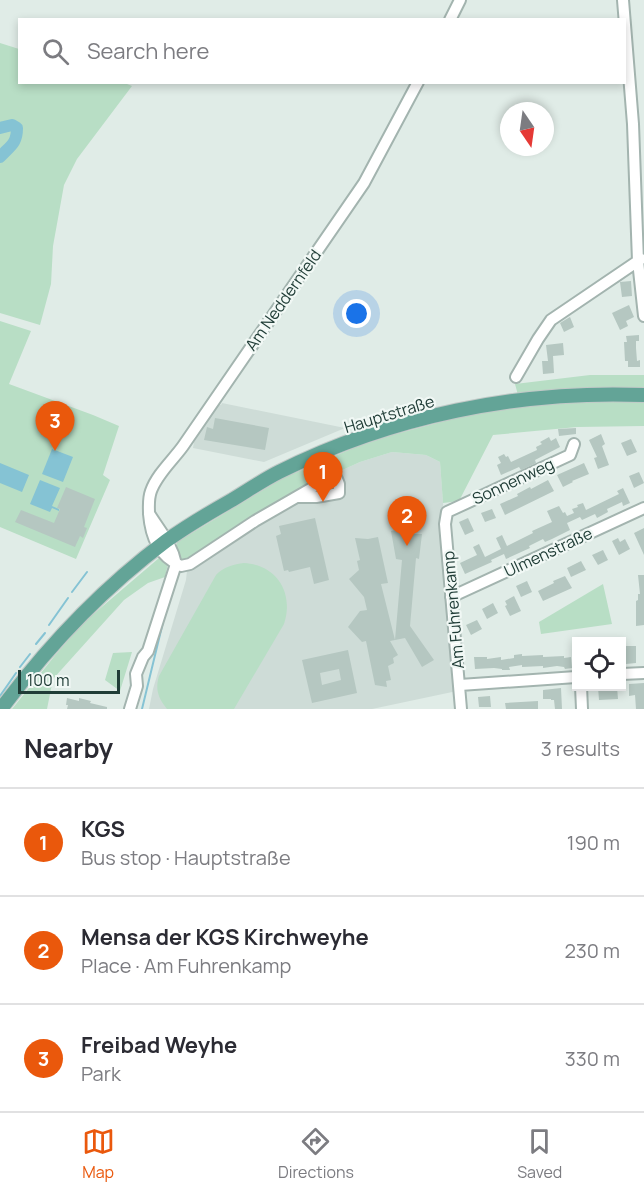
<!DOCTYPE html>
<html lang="en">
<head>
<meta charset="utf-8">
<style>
	:root { --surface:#fff; --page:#f7f7f7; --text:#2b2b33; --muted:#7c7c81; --line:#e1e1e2; --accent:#ea580c }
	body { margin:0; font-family:Manrope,sans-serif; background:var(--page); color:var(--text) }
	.controls { position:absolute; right:18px; bottom:18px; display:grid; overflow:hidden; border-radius:0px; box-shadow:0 3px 9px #0003 }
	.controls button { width:54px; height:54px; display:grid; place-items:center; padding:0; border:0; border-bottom:2px solid var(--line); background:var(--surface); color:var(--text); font:30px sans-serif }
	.compass { position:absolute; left:500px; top:102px; width:54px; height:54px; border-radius:50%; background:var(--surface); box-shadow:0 3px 9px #0003; rotate:167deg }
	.scale { position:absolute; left:18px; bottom:15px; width:102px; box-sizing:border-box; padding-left:6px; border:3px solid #203d37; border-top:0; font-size:16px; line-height:21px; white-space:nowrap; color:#203d37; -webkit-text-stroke:4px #f1f8f5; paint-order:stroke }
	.you { position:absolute; left:357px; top:314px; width:21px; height:21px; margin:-15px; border:4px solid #fff; border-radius:50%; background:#1a73e8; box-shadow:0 0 0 9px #1a73e833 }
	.badge { display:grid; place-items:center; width:39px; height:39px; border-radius:50%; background:var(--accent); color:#fff; font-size:20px; font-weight:700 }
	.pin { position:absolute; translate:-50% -50px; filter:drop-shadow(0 2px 3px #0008) }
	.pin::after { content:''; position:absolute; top:32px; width:21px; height:18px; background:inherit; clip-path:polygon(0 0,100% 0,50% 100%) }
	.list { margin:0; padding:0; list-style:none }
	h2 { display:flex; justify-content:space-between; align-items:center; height:78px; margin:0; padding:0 24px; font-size:26px }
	h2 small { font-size:20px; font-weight:400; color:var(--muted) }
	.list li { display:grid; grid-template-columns:39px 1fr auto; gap:18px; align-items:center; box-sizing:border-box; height:108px; padding:0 24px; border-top:2px solid var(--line) }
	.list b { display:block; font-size:22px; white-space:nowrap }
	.list p { margin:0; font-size:20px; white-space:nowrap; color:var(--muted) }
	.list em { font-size:20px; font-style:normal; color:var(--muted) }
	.icon { flex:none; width:33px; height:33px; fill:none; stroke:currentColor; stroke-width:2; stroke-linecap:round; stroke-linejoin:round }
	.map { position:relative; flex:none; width:644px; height:709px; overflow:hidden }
	.search { position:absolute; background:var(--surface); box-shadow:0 3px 9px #0003; left:18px; right:18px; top:18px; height:66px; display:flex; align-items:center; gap:15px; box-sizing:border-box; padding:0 21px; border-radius:0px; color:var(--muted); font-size:22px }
	.sheet { height:402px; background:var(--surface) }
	nav { display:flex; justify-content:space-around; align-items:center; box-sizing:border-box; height:84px; border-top:2px solid var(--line); background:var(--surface); font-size:16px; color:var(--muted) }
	nav a { display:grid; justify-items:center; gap:3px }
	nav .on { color:var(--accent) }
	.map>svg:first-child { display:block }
	.built { fill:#cedcd7 }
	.green { fill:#b8dec5 }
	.water { fill:#85c3d4 }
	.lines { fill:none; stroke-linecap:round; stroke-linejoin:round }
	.stream { stroke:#85c3d4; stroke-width:2 }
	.river { stroke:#85c3d4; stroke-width:12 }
	.building { fill:#b5c7c1; fill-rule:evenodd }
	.minor-casing { stroke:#a3b4af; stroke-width:14 }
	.major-casing { stroke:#c1c9c7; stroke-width:16 }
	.minor { stroke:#fff; stroke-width:10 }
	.major { stroke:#63a497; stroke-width:14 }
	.labels { text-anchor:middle; stroke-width:4.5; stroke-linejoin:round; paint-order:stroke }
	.street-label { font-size:16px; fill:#203d37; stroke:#f1f8f5 }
</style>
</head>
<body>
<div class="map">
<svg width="644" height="709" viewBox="0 0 644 709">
	<rect width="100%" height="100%" fill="#e0ece7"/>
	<path class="built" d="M222,403L345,428L264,462L193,448L194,442L219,404L221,405Z
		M392,452L426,455L440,462L457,691L372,709H149L153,689L186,580L188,561L292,493L360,462Z"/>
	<path class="green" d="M0,43L19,49L20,82H122L132,86L77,159L64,185L53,246L51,284L40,325L0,313Z
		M0,321L31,331L9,384L93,415L119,426L103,475L110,480L76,559L0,527Z
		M590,375H644V389L584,388L518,395L515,384Z
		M618,399L644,401V426L577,427L493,435L459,501L443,503L440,462L426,455L392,452L360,462L292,493L188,561L181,559L176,552L177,542L283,478L356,447L392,435L471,414L561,402Z
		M159,558L164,560L168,564L165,577L148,583L124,600L53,679L47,709H12L57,653L83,623Z
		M244,563C278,565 294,594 284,624L234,709H167C158,698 155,689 159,676L216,575C223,567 234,564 244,563Z
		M603,584L612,624L541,634L539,622Z
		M132,652L120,691L105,680L113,653Z"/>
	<path class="water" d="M52,449L73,457L63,482L42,474Z
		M0,463L29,475L22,492L0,483Z
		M40,480L60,488L52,506L59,509V511L52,508L50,512L30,504Z"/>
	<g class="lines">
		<path class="stream" d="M72,592L87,572
			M49,625L68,598
			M36,644L45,633
			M20,667L30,654
			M0,696L16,673
			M142,709L164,618"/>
		<path class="river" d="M0,128L12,125L17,128C17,144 10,146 0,157"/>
	</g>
	<path class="building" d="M631,281L632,296L622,297L620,282Z
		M629,305L634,317L626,321L628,326L620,330L612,313Z
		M570,317L574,327L564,332L560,323Z
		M639,335V341H636V348L637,361L640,360V367H628V361H625L624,342H627L626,336Z
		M563,343L564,355L553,356L554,373L543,374L542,361H548L546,345Z
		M215,418L269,428L265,450L204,440L207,427L213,429Z
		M576,428V434L559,436L558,429Z
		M601,434L605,444L602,446L609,465L598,469L594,458L597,457L589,440Z
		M549,437L551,441L556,438L560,447L535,460L536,463L521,470L519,467L501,475L497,465L501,463L498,457L504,454L506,457L508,456L511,462L537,450L536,447L542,444L540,442Z
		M631,439L637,452L627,456L621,443Z
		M584,463L589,474L572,481L573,482L563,487L557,475Z
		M639,472L644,483L634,488L629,476Z
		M548,480L554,491L505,515L500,504L518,496L517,494L530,487L531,489Z
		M66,487L95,499L84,527L87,528L83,538L80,536L75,547L15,522L21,510L54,523L60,509L57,508Z
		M623,488L630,503L623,506L622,502L607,509L608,512L597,518L595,514L582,520L580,517L567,523L570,530L552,539L545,542L543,539L529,546L530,548L506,559L504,554L491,560L492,562L465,574L460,563L477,555L473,547L479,544L485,557L501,549L496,538L502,535L507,546L533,533L532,531L552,522L547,511L559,506L563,513L565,512L567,516L574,513L572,509L578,507L577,505L583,503L586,510L619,494L617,491Z
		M492,509L496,518L485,522L481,513Z
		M315,518L329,580L314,584L310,567L289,572L288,570L284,571L276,536L281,534L279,526Z
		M468,518L474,531L465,535L459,522Z
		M405,528V534H422L419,559L416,558L410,626L434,660L422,667L405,638L390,641L398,655L393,658L394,663L388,666L391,680L386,681L387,687L375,685L366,641L362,642L348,627L360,611L367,610L364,597L349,579L359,570L357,561L360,560L355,538L368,539L378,537L388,583L381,584L395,640L402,560L396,559L391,531Z
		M644,528V555L634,533Z
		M618,538L620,542L625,539L630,549L619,555L612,541Z
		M603,550L608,560L598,565L592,555Z
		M581,561L586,570L571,577L567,568Z
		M638,575H644V625L636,626V601L638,600V594H640Z
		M565,576L572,588L543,601L538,591L554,583L553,581Z
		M527,581L532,592L521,597L516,586Z
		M514,596L521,611L510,616L505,606L507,605L505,601Z
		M493,603L498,613L487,619L482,609Z
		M477,620L482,629L471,635L466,625Z
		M622,646H636V663L626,664V657L622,658Z
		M348,650L357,693L312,703L302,660ZM339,669L341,680L322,685L320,673Z
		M522,654V656L543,655V657L564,656V658L571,657L572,668L565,669L564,667L557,666L543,668V666L522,667V665L509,667L510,670H502V669L494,668L475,669L474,657H487V659L501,657V660L514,658V655Z
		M644,683V709H636L635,695L629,696V684Z
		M598,687H617L618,699L599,700Z
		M561,688L562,709H555L554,700H551V699H543V690Z
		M490,696L491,707H479L478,697Z
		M67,698L79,701V698L91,701L90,703L107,707V709H67L68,705H66Z
		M538,701V709H506L505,703Z"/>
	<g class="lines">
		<g class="minor-casing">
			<path id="minor" d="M623,0L633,124L638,261L644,316
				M450,20L460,0
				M516,377L538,339L551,320L641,259
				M299,497H316L339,493V484L337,479L330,480L319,484L255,521L190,564L181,566C159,556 151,538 149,514C149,506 148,499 151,491C157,474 173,460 183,446L364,183L418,82
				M451,597L644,508
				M622,674L644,673
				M460,685L576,677
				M581,686L582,709
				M130,709L137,686L136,674L143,657L148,651L176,564C172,544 160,531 150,515
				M461,709L445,524L447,512L570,455L574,444"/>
		</g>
		<g class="major-casing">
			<path id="major" d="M1,709C48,646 103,588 166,541C187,526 209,513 232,500C247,491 263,480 279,472C391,416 519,390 644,395"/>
		</g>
		<use href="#minor" class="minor"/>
		<use href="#major" class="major"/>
	</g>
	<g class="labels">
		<g class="street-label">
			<text transform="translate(283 300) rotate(-55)" y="6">Am Neddernfeld</text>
			<text transform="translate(389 414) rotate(-17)" y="6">Hauptstraße</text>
			<text transform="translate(513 481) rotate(-25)" y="6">Sonnenweg</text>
			<text transform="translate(548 552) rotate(-25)" y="6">Ulmenstraße</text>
			<text transform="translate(453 610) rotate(-95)" y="6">Am Fuhrenkamp</text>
		</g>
	</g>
</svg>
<div class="controls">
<button><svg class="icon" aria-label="locate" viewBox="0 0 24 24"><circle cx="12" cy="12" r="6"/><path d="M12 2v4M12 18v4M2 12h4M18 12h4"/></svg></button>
</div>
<svg class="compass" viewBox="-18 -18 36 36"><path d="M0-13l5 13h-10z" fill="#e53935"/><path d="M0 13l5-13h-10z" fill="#7c7c81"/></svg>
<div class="scale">100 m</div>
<div class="you"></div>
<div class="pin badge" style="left:323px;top:502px">1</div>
<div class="pin badge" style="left:407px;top:546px">2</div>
<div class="pin badge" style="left:55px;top:451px">3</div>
<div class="search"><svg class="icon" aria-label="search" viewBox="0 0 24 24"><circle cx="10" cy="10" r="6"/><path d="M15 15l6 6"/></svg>Search here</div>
</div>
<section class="sheet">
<h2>Nearby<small>3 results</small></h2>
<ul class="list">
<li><span class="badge">1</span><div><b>KGS</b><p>Bus stop · Hauptstraße</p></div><em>190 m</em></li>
<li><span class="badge">2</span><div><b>Mensa der KGS Kirchweyhe</b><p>Place · Am Fuhrenkamp</p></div><em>230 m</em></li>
<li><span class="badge">3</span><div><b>Freibad Weyhe</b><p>Park</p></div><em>330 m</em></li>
</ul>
</section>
<nav>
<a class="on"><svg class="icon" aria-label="map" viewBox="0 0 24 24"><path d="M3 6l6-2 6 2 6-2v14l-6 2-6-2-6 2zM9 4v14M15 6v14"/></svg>Map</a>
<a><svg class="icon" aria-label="directions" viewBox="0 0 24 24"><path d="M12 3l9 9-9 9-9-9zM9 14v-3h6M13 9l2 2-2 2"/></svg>Directions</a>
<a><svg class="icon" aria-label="saved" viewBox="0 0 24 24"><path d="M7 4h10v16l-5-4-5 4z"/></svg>Saved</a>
</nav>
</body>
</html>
